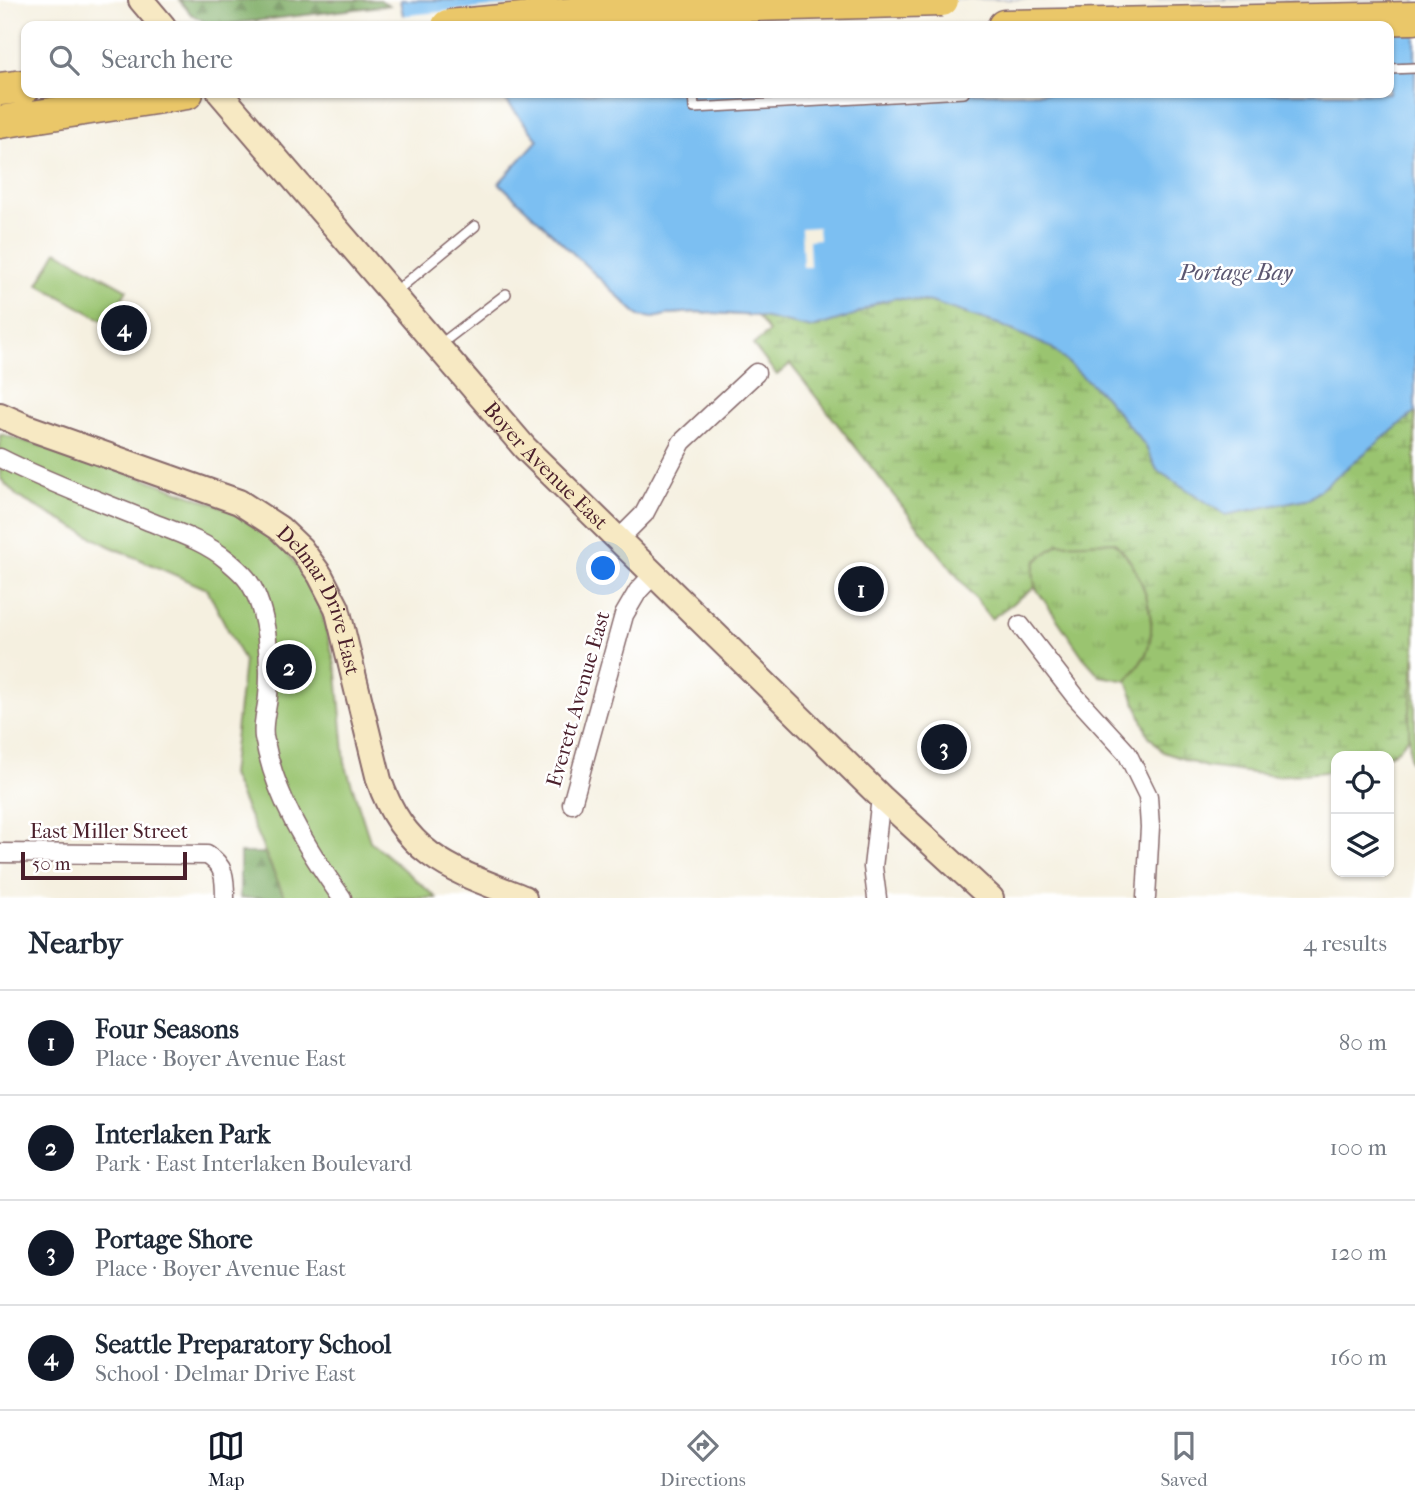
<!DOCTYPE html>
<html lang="en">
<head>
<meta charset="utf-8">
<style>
	:root { --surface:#fff; --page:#f6f6f7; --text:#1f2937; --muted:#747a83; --line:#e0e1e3; --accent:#111827 }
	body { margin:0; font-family:"IM FELL French Canon",serif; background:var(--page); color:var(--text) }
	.controls { position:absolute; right:21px; bottom:21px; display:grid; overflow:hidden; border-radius:14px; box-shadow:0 2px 5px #0004 }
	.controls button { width:63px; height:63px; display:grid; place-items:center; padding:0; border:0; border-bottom:2px solid var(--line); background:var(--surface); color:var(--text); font:35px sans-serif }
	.scale { position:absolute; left:21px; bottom:18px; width:166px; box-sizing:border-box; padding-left:7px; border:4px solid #4a1f2b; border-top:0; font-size:19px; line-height:24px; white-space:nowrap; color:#4a1f2b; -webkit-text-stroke:5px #fff; paint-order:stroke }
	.you { position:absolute; left:604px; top:569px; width:24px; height:24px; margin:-18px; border:5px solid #fff; border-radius:50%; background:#1a73e8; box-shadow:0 0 0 10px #1a73e833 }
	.badge { display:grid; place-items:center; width:46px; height:46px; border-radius:50%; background:var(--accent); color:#fff; font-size:23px; font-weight:700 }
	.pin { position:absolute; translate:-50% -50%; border:4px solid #fff; box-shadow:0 2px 7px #0006 }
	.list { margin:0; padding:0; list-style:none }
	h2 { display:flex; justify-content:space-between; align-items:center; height:91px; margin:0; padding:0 28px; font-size:30px }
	h2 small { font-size:23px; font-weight:400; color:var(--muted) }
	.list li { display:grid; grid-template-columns:46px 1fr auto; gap:21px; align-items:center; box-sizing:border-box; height:105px; padding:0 28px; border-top:2px solid var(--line) }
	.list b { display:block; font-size:26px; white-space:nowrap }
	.list p { margin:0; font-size:23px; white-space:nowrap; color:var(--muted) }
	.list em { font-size:23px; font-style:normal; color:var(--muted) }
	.icon { flex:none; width:38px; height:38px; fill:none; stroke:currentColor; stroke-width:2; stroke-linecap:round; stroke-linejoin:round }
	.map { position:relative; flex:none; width:1415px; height:898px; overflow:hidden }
	.search { position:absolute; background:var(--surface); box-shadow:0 2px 5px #0004; left:21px; right:21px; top:21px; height:77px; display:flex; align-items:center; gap:18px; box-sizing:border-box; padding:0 24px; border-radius:14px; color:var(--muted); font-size:26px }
	.sheet { height:511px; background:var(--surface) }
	nav { display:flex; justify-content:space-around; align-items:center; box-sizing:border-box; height:98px; border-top:2px solid var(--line); background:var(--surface); font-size:19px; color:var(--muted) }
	nav a { display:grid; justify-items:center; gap:4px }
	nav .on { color:var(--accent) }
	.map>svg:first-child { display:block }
	.grass { fill:url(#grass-tufts); stroke:#72724e; stroke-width:2 }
	.forest { fill:url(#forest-firs); stroke:#626446; stroke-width:2 }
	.wetland { fill:url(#wetland-marsh); stroke:#72724e; stroke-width:2 }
	.green { fill:#9ac470; stroke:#72724e; stroke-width:2 }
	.water { fill:#7cbff2; stroke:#636f8e; stroke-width:2 }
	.pier { fill:#f5f0e0 }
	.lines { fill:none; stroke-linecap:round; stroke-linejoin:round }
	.lane-casing { stroke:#86686a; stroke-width:12 }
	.street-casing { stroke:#86686a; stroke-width:21 }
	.secondary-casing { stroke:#86686a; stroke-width:28 }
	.highway-casing { stroke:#86686a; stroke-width:35 }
	.lane { stroke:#fff; stroke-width:9 }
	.street { stroke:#fff; stroke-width:18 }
	.secondary { stroke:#f7e9c3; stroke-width:24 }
	.highway { stroke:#eac769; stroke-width:32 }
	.highway-bridge-casing { stroke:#86686a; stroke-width:35; stroke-linecap:butt }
	.highway-bridge { stroke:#eac769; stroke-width:32 }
	.labels { text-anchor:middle; stroke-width:5; stroke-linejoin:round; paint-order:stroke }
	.street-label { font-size:21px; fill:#4a1f2b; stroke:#fff }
	.water-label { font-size:23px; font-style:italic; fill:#5c5771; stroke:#fff }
</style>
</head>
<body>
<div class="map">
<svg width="1415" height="898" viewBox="0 0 1415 898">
	<defs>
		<pattern id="grass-tufts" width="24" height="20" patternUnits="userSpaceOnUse" patternTransform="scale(1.75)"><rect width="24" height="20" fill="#9ac470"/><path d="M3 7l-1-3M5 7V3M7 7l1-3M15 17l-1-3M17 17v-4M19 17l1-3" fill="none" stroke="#809f5c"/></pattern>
		<pattern id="forest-firs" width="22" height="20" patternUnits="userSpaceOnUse" patternTransform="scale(1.75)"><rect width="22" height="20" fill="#7baa62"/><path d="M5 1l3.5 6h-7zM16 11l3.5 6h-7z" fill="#678a51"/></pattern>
		<pattern id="wetland-marsh" width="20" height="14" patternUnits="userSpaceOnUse" patternTransform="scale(1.75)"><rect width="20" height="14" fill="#9ac470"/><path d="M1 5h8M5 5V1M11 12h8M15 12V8" fill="none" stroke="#809f5c"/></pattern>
	</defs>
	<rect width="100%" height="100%" fill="#fff"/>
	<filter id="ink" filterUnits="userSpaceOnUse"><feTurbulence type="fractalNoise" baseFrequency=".0143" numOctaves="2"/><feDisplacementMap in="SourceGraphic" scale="14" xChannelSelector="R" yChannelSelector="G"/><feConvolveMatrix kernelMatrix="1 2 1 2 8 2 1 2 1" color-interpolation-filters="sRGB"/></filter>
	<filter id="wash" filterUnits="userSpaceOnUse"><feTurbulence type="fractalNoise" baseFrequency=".00686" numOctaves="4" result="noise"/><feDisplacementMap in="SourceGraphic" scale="28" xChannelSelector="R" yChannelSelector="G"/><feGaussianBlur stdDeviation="1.57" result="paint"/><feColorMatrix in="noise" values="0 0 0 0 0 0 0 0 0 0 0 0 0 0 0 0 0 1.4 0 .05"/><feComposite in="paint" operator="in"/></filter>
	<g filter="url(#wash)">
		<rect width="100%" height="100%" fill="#f5f0e0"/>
		<path class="grass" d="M1083,542H1114C1140,566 1161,619 1146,654C1141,663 1133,673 1127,681L1100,676L1083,657L1035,587L1033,571L1036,561L1058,544Z"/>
		<path class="forest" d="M179,0H380L389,5L212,26L191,14Z
			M240,853H265L285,898H240Z"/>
		<path class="wetland" d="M1415,35V652L1409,736L1398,750L1387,756H1336V771L1276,776L1206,767L1163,752L1148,735L1127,681C1133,673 1141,663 1146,654C1161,619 1140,566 1114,542L1058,544L1036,561L1033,571L1035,587L991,619L790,364L777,375L753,345L769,332L757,316L697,312L670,314L1389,93Z"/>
		<path class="green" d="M57,251L127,290L108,323L38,284Z
			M0,434L97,461L228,509L280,543L317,593L337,673L345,763L370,841L437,898H285L231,775L244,661L207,589L107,545L18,497L0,478Z
			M1415,652V761H1410L1409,723Z"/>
		<path class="water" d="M400,0H1415V412L1310,498L1226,515L1157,470L1145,445L1104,396L1052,348L998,324L931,302L895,298L879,302L854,315L812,328L757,316L697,312L670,314L654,318L639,316L499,183L538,140L500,93H1389V26H405Z"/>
		<path class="pier" d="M561,0H1415V33L1389,26H401L399,16Z
			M818,227L819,239L809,240L810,267H803L801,228Z"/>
	</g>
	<g filter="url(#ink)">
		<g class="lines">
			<g class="lane-casing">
				<path id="lane" d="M1389,69L1415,68
					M693,93L694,108L964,93
					M395,292L475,226
					M438,346L506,294"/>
			</g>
			<g class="street-casing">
				<path id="street" d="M0,458C47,482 97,500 146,520C173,531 205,541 227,560C234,566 244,574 249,582C268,610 271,663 268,696C267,710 262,722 264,737C275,797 307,849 342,898
					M619,539L644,514L682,442L756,373
					M1020,625L1075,696L1127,753L1148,796L1150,827L1146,898
					M572,804L624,615L638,591L654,574
					M0,853L207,855C225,865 225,879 225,898
					M877,898L873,867L881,797"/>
			</g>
			<g class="secondary-casing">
				<g id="secondary">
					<path d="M141,0L163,26"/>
					<path id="s1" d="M220,93L525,448L881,797L991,898"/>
					<path id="s2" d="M0,415L27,427L239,502L279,528L301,549L320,575L337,608L379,780C405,857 455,871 524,898"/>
				</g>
			</g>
			<g class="highway-casing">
				<path id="highway" d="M1004,26L1415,18
					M0,89L26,86
					M0,122L187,93"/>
			</g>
			<use href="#lane" class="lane"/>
			<use href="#street" class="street"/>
			<use href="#secondary" class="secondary"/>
			<use href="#highway" class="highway"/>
			<g class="highway-bridge-casing">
				<path id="highway-bridge" d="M448,26L573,14L720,6L942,0"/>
			</g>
			<use href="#highway-bridge" class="highway-bridge"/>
		</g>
	</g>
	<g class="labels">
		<g class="street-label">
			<text dy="7" stroke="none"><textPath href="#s1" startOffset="495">Boyer Avenue East</textPath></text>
			<text dy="7" stroke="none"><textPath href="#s2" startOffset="387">Delmar Drive East</textPath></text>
			<text transform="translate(578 699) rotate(-74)" y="7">Everett Avenue East</text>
			<text x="109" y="838">East Miller Street</text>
		</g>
		<g class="water-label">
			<text x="1236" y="280">Portage Bay</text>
		</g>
	</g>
</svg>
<div class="controls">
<button><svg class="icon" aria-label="locate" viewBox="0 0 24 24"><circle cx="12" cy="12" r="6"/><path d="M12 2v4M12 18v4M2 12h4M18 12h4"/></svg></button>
<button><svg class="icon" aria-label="layers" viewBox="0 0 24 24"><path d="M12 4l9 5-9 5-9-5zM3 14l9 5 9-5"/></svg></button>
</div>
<div class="scale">50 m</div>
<div class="you"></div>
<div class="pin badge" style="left:861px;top:589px">1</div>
<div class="pin badge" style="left:289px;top:667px">2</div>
<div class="pin badge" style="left:944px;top:747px">3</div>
<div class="pin badge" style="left:124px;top:328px">4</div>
<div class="search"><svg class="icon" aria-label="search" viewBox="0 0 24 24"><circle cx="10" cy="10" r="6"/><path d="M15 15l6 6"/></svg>Search here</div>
</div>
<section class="sheet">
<h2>Nearby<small>4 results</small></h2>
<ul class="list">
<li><span class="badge">1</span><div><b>Four Seasons</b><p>Place · Boyer Avenue East</p></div><em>80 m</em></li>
<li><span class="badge">2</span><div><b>Interlaken Park</b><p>Park · East Interlaken Boulevard</p></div><em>100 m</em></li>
<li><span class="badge">3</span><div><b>Portage Shore</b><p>Place · Boyer Avenue East</p></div><em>120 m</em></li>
<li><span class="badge">4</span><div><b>Seattle Preparatory School</b><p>School · Delmar Drive East</p></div><em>160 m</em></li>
</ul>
</section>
<nav>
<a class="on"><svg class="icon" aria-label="map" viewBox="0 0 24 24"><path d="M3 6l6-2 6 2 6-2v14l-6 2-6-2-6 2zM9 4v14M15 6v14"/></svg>Map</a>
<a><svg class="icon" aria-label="directions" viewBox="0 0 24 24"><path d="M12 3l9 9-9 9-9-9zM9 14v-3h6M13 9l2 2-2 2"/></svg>Directions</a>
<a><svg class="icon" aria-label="saved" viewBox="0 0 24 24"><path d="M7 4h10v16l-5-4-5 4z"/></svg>Saved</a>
</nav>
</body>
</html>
